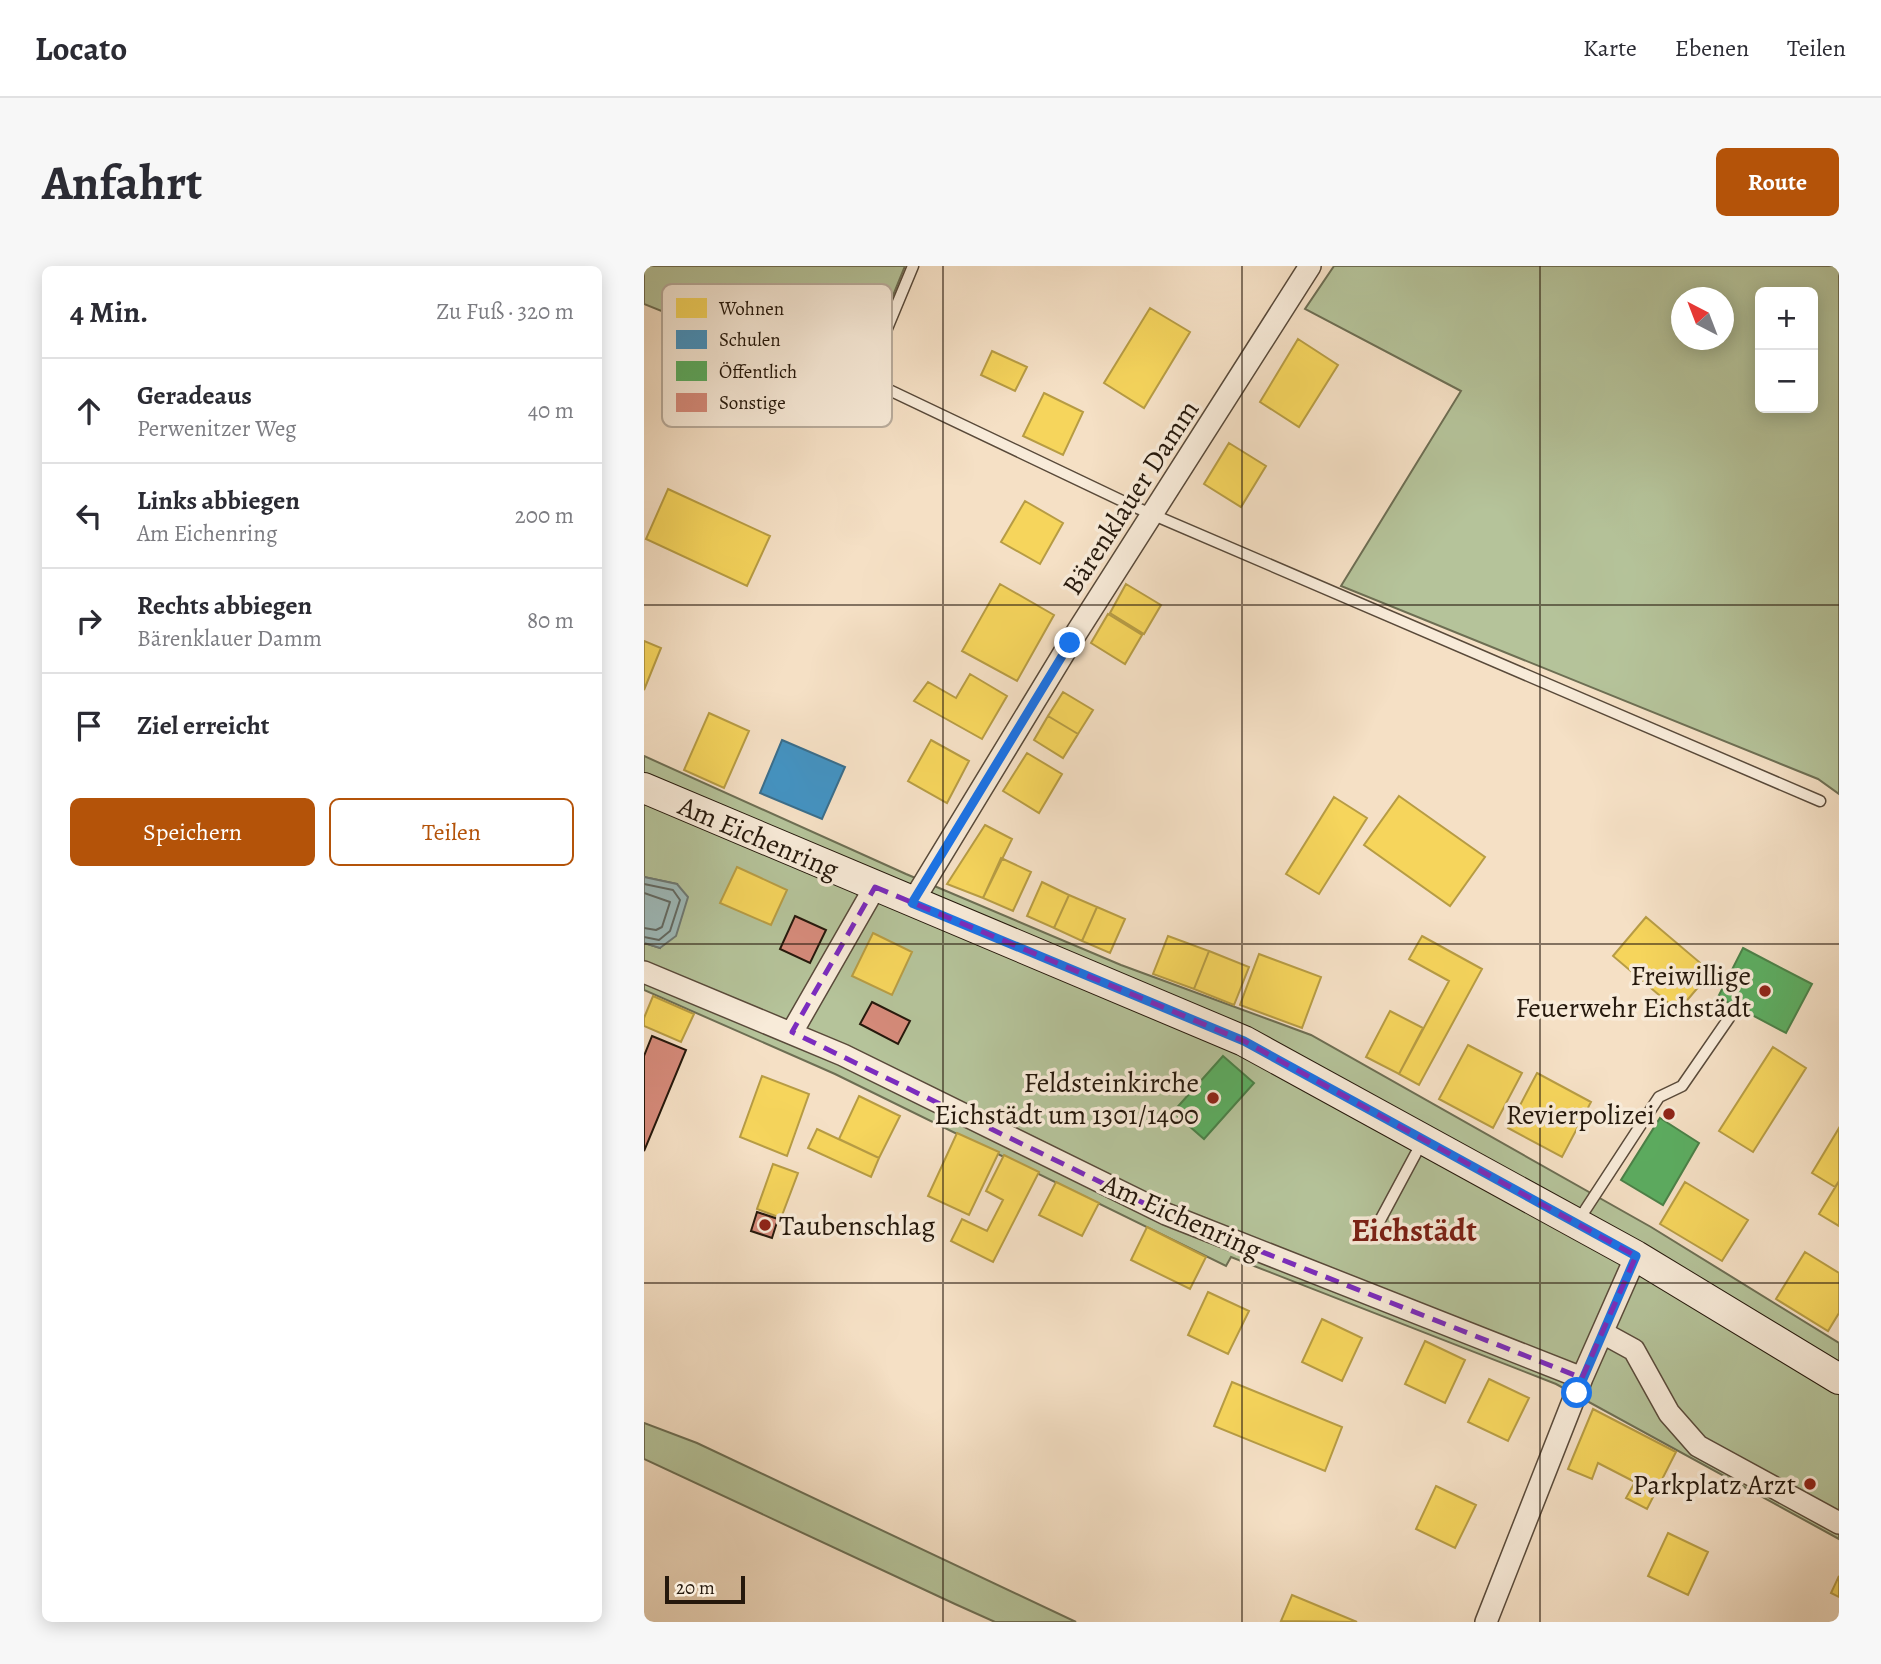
<!DOCTYPE html>
<html lang="de">
<head>
<meta charset="utf-8">
<style>
	:root { --surface:#fff; --page:#f7f7f7; --text:#2b2b33; --muted:#7c7c81; --line:#e1e1e2; --accent:#b45309 }
	body { margin:0; font-family:Alegreya,serif; background:var(--page); color:var(--text) }
	.controls { position:absolute; right:21px; top:21px; display:grid; overflow:hidden; border-radius:10px; box-shadow:0 4px 18px #0003 }
	.controls button { width:63px; height:63px; display:grid; place-items:center; padding:0; border:0; border-bottom:2px solid var(--line); background:var(--surface); color:var(--text); font:35px sans-serif }
	.compass { position:absolute; left:1027px; top:21px; width:63px; height:63px; border-radius:50%; background:var(--surface); box-shadow:0 4px 18px #0003; rotate:318deg }
	.scale { position:absolute; left:21px; bottom:18px; width:80px; box-sizing:border-box; padding-left:7px; border:4px solid #25180c; border-top:0; font-size:19px; line-height:24px; white-space:nowrap; color:#25180c; -webkit-text-stroke:5px #f8ebd9; paint-order:stroke }
	.stop { position:absolute; width:21px; height:21px; margin:-16px; border:5px solid #1a73e8; border-radius:50%; background:#fff }
	.stop.end { background:#1a73e8; border-color:#fff; box-shadow:0 2px 7px #0008 }
	.list { margin:0; padding:0; list-style:none }
	h2 { display:flex; justify-content:space-between; align-items:center; height:91px; margin:0; padding:0 28px; font-size:30px }
	h2 small { font-size:23px; font-weight:400; color:var(--muted) }
	.list li { display:grid; grid-template-columns:46px 1fr auto; gap:21px; align-items:center; box-sizing:border-box; height:105px; padding:0 28px; border-top:2px solid var(--line) }
	.list b { display:block; font-size:26px; white-space:nowrap }
	.list p { margin:0; font-size:23px; white-space:nowrap; color:var(--muted) }
	.list em { font-size:23px; font-style:normal; color:var(--muted) }
	.actions { display:flex; gap:14px; padding:21px 28px }
	.actions a { flex:1; padding:16px 0; border:2px solid var(--accent); border-radius:10px; text-align:center; font-size:24px; color:var(--accent) }
	.actions .main { background:var(--accent); color:#fff }
	.icon { flex:none; width:38px; height:38px; fill:none; stroke:currentColor; stroke-width:2; stroke-linecap:round; stroke-linejoin:round }
	.map { position:relative; flex:none; width:1195px; height:1356px; overflow:hidden; border-radius:10px }
	header { display:flex; align-items:center; gap:42px; box-sizing:border-box; height:98px; padding:0 35px; background:var(--surface); border-bottom:2px solid var(--line) }
	header strong { font-size:33px }
	nav { display:flex; gap:38px; margin-inline-start:auto; font-size:24px }
	.intro { display:flex; align-items:center; justify-content:space-between; box-sizing:border-box; height:168px; padding:0 42px }
	h1 { margin:0; font-size:49px }
	.button { padding:18px 32px; border-radius:10px; background:var(--accent); color:#fff; font-size:24px; font-weight:700 }
	main { display:flex; gap:42px; padding:0 42px }
	aside { flex:1; background:var(--surface); border-radius:10px; box-shadow:0 4px 18px #0003 }
	.map>svg:first-child { display:block }
	.green { fill:#b5c39a; stroke:#6d6e53; stroke-width:2; fill-rule:evenodd }
	.water { fill:#9ebbbb; stroke:#6e7a75; stroke-width:2 }
	.homes { fill:#f6d55c; stroke:#b79c44; stroke-width:2 }
	.schools { fill:#4393c3; stroke:#3a6e8c; stroke-width:2 }
	.public { fill:#5aae61; stroke:#4a8148; stroke-width:2 }
	.lines { fill:none; stroke-linecap:round; stroke-linejoin:round }
	.shore { stroke:#626a64; stroke-width:2 }
	.building { fill:#d68b7b; stroke:#25180c; stroke-width:2 }
	.lane-casing { stroke:#594a3a; stroke-width:13 }
	.street-casing { stroke:#594a3a; stroke-width:24 }
	.secondary-casing { stroke:#25180c; stroke-width:32 }
	.lane { stroke:#f8ebd9; stroke-width:10 }
	.street { stroke:#f8ebd9; stroke-width:21 }
	.secondary { stroke:#f8ebd9; stroke-width:30 }
	.route { stroke:#1a73e8; stroke-width:9 }
	.marked { fill:none; stroke:#7b2cbf; stroke-width:5; stroke-dasharray:14 9; stroke-linejoin:round }
	.grid { fill:none; stroke:#25180c; stroke-width:2; stroke-opacity:0.55 }
	.poi-dot { fill:#8f2418; stroke:#f8ebd9; stroke-width:2.5 }
	.labels { text-anchor:middle; stroke-width:7; stroke-linejoin:round; paint-order:stroke }
	.street-label { font-size:28px; fill:#25180c; stroke:#f8ebd9 }
	.poi-label { font-size:28px; fill:#25180c; stroke:#f8ebd9; text-anchor:end }
	.quarter-label { font-size:32px; font-weight:bold; fill:#7a1f14; stroke:#f8ebd9 }
	.key { fill:#f8ebd9; stroke:#b9ac9c; stroke-width:2 }
	.key-label { font-size:19px; fill:#25180c }
</style>
</head>
<body>
<header>
<strong>Locato</strong>
<nav><a>Karte</a><a>Ebenen</a><a>Teilen</a></nav>
</header>
<div class="intro"><h1>Anfahrt</h1><a class="button">Route</a></div>
<main>
<aside>
<h2>4 Min.<small>Zu Fuß · 320 m</small></h2>
<ul class="list">
<li><svg class="icon" aria-label="ahead" viewBox="0 0 24 24"><path d="M12 20V5M6 11l6-6 6 6"/></svg><div><b>Geradeaus</b><p>Perwenitzer Weg</p></div><em>40 m</em></li>
<li><svg class="icon" aria-label="left" viewBox="0 0 24 24"><path d="M17 20v-9H6M10 6l-5 5 5 5"/></svg><div><b>Links abbiegen</b><p>Am Eichenring</p></div><em>200 m</em></li>
<li><svg class="icon" aria-label="right" viewBox="0 0 24 24"><path d="M7 20v-9h11M14 6l5 5-5 5"/></svg><div><b>Rechts abbiegen</b><p>Bärenklauer Damm</p></div><em>80 m</em></li>
<li><svg class="icon" aria-label="arrive" viewBox="0 0 24 24"><path d="M6 21V4h12l-3 4 3 4H6"/></svg><div><b>Ziel erreicht</b></div></li>
</ul>
<div class="actions"><a class="main">Speichern</a><a>Teilen</a></div>
</aside>
<div class="map">
<svg width="1195" height="1356" viewBox="0 0 1195 1356">
	<rect width="100%" height="100%" fill="#f5e0c5"/>
	<filter id="stains"><feTurbulence type="fractalNoise" baseFrequency=".00286" numOctaves="4"/><feColorMatrix values="0 0 0 0 .2 0 0 0 0 .09 0 0 0 0 .02 0 0 0 .5 -.17"/></filter>
	<radialGradient id="worn" r=".72"><stop offset=".6" stop-color="#630" stop-opacity="0"/><stop offset="1" stop-color="#630" stop-opacity=".3"/></radialGradient>
	<path class="green" d="M0,0H261L211,123L0,38Z
		M690,0H1195V528L1174,513L697,320L817,125L661,43ZM1116,26H1169V142H1116ZM1038,32H1080V74H1038Z
		M0,490L262,608L477,699L667,769L1007,961L1195,1077V1273L912,1118L587,991L582,1000L191,808L0,724V677L16,682L33,618L0,611Z
		M0,1157L53,1177L432,1356H351L311,1338L0,1193Z"/>
	<path class="water" d="M0,611L33,618L44,631L32,670L16,682L0,677Z"/>
	<path class="homes" d="M506,42L546,66L500,142L460,117Z
		M654,73L694,99L655,161L616,136Z
		M348,85L383,101L371,125L337,109Z
		M400,127L439,146L419,189L379,170Z
		M585,177L622,200L597,241L560,218Z
		M24,223L126,270L103,320L2,273Z
		M381,235L419,257L396,298L357,276Z
		M356,318L410,349L373,415L318,385Z
		M482,318L517,339L500,368L466,347Z
		M464,348L498,369L481,398L447,377Z
		M0,375L17,382L0,424Z
		M326,408L363,430L338,473L270,435L284,416L312,432Z
		M419,426L449,444L434,468L404,450Z
		M65,447L105,465L80,522L40,504Z
		M404,450L434,468L419,492L390,474Z
		M287,474L325,495L303,537L264,515Z
		M383,487L418,508L395,547L359,525Z
		M755,530L841,591L806,640L720,579Z
		M690,531L723,552L675,628L642,608Z
		M341,559L368,573L339,632L303,618Z
		M357,592L387,606L369,645L339,632Z
		M93,601L143,624L127,659L76,637Z
		M398,616L425,629L410,662L383,650Z
		M425,629L453,641L438,675L410,662Z
		M453,641L481,653L466,687L438,675Z
		M1002,651L1067,706L1034,745L969,690Z
		M229,667L268,686L248,729L208,710Z
		M524,670L565,685L550,723L509,708Z
		M778,670L838,703L775,819L755,808L805,715L765,693Z
		M565,685L605,701L590,739L550,723Z
		M615,688L677,711L658,762L596,739Z
		M9,730L50,748L37,776L0,760V752Z
		M746,745L779,762L755,808L722,791Z
		M824,779L878,807L849,862L795,833Z
		M1129,781L1162,802L1109,886L1075,865Z
		M893,807L947,836L918,891L864,862Z
		M118,810L165,828L143,890L96,871Z
		M215,830L256,850L235,892L195,873Z
		M1195,862V915L1191,921L1168,907Z
		M173,863L235,892L227,911L164,882Z
		M313,867L355,886L325,949L284,930Z
		M360,889L395,906L349,996L307,975L318,953L343,965L359,934L342,925Z
		M129,898L154,907L137,952L113,943Z
		M1195,915V960L1175,948Z
		M412,916L455,937L438,970L395,949Z
		M1041,916L1104,954L1078,995L1016,958Z
		M503,961L562,991L546,1023L487,994Z
		M1161,986L1195,1007V1047L1184,1065L1132,1033Z
		M564,1026L605,1045L584,1088L544,1069Z
		M678,1053L718,1072L698,1115L658,1096Z
		M781,1075L821,1094L801,1137L761,1118Z
		M845,1113L885,1132L864,1175L824,1156Z
		M588,1116L698,1161L681,1205L570,1160Z
		M949,1143L1032,1186L1003,1243L982,1232L991,1216L954,1197L948,1213L924,1203Z
		M792,1220L832,1239L811,1282L772,1263Z
		M1024,1267L1064,1286L1044,1329L1004,1310Z
		M1195,1310V1331L1187,1327Z
		M648,1329L713,1356L637,1355Z"/>
	<path class="schools" d="M138,474L201,501L178,553L116,527Z"/>
	<path class="public" d="M1099,682L1168,718L1142,767L1074,731Z
		M579,790L610,817L560,873L529,846Z
		M1016,852L1055,877L1019,939L977,914Z"/>
	<g class="lines">
		<path class="shore" d="M0,618L29,624L36,634L26,665L15,674L0,671
			M0,627L26,636L18,661L12,664L0,662"/>
	</g>
	<path class="building" d="M151,650L182,664L166,697L136,683Z
		M228,736L266,755L254,778L216,758Z
		M8,770L42,784L0,885V790Z
		M113,946L134,953L128,972L107,965Z"/>
	<g class="lines">
		<g class="lane-casing">
			<path id="lane" d="M269,0L222,113L491,241L1176,535
				M934,955L1015,831L1038,820L1085,752
				M733,960L778,876"/>
		</g>
		<g class="street-casing">
			<path id="street" d="M268,637L426,377L666,0
				M0,706L199,789L522,948L938,1112
				M148,766L231,621
				M959,1067L990,1084L1025,1147L1054,1180L1195,1257
				M842,1356L938,1112L992,990"/>
		</g>
		<g class="secondary-casing">
			<path id="secondary" d="M0,522L600,775L992,990L1195,1113"/>
		</g>
		<use href="#lane" class="lane"/>
		<use href="#street" class="street"/>
		<use href="#secondary" class="secondary"/>
	</g>
	<g class="lines">
		<path class="route" d="M426,377L268,637L600,775L992,990L933,1127"/>
	</g>
	<path class="marked" d="M231,621L600,775L992,990L938,1112L522,948L148,766Z"/>
	<path class="grid" d="M299,0V1356M598,0V1356M896,0V1356M0,339H1195M0,678H1195M0,1017H1195"/>
	<g class="poi-dot">
		<circle cx="1121" cy="725" r="7"/>
		<circle cx="569" cy="832" r="7"/>
		<circle cx="1025" cy="848" r="7"/>
		<circle cx="121" cy="959" r="7"/>
		<circle cx="1166" cy="1218" r="7"/>
	</g>
	<g class="labels">
		<g class="street-label">
			<text transform="translate(486 231) rotate(-57)" y="10">Bärenklauer Damm</text>
			<text transform="translate(115 571) rotate(23)" y="10">Am Eichenring</text>
			<text transform="translate(538 950) rotate(24)" y="10">Am Eichenring</text>
		</g>
		<g class="poi-label">
			<text x="1107" y="719">Freiwillige<tspan x="1107" dy="32">Feuerwehr Eichstädt</tspan></text>
			<text x="555" y="826">Feldsteinkirche<tspan x="555" dy="32">Eichstädt um 1301/1400</tspan></text>
			<text x="1011" y="858">Revierpolizei</text>
			<text x="135" y="969" text-anchor="start">Taubenschlag</text>
			<text x="1152" y="1228">Parkplatz Arzt</text>
		</g>
		<g class="quarter-label">
			<text x="770" y="975">Eichstädt</text>
		</g>
	</g>
	<rect x="18" y="18" width="230" height="143" rx="10" class="key"/>
	<rect x="32" y="32" width="31" height="20" fill="#f6d55c"/>
	<rect x="32" y="64" width="31" height="19" fill="#4393c3"/>
	<rect x="32" y="95" width="31" height="20" fill="#5aae61"/>
	<rect x="32" y="127" width="31" height="19" fill="#d68b7b"/>
	<g class="key-label">
		<text x="75" y="49">Wohnen</text>
		<text x="75" y="80">Schulen</text>
		<text x="75" y="112">Öffentlich</text>
		<text x="75" y="143">Sonstige</text>
	</g>
	<rect width="100%" height="100%" filter="url(#stains)"/>
	<rect width="100%" height="100%" fill="url(#worn)"/>
</svg>
<div class="controls">
<button>+</button>
<button>−</button>
</div>
<svg class="compass" viewBox="-18 -18 36 36"><path d="M0-13l5 13h-10z" fill="#e53935"/><path d="M0 13l5-13h-10z" fill="#7c7c81"/></svg>
<div class="scale">20 m</div>
<div class="stop" style="left:933px;top:1127px"></div>
<div class="stop end" style="left:426px;top:377px"></div>
</div>
</main>
</body>
</html>
